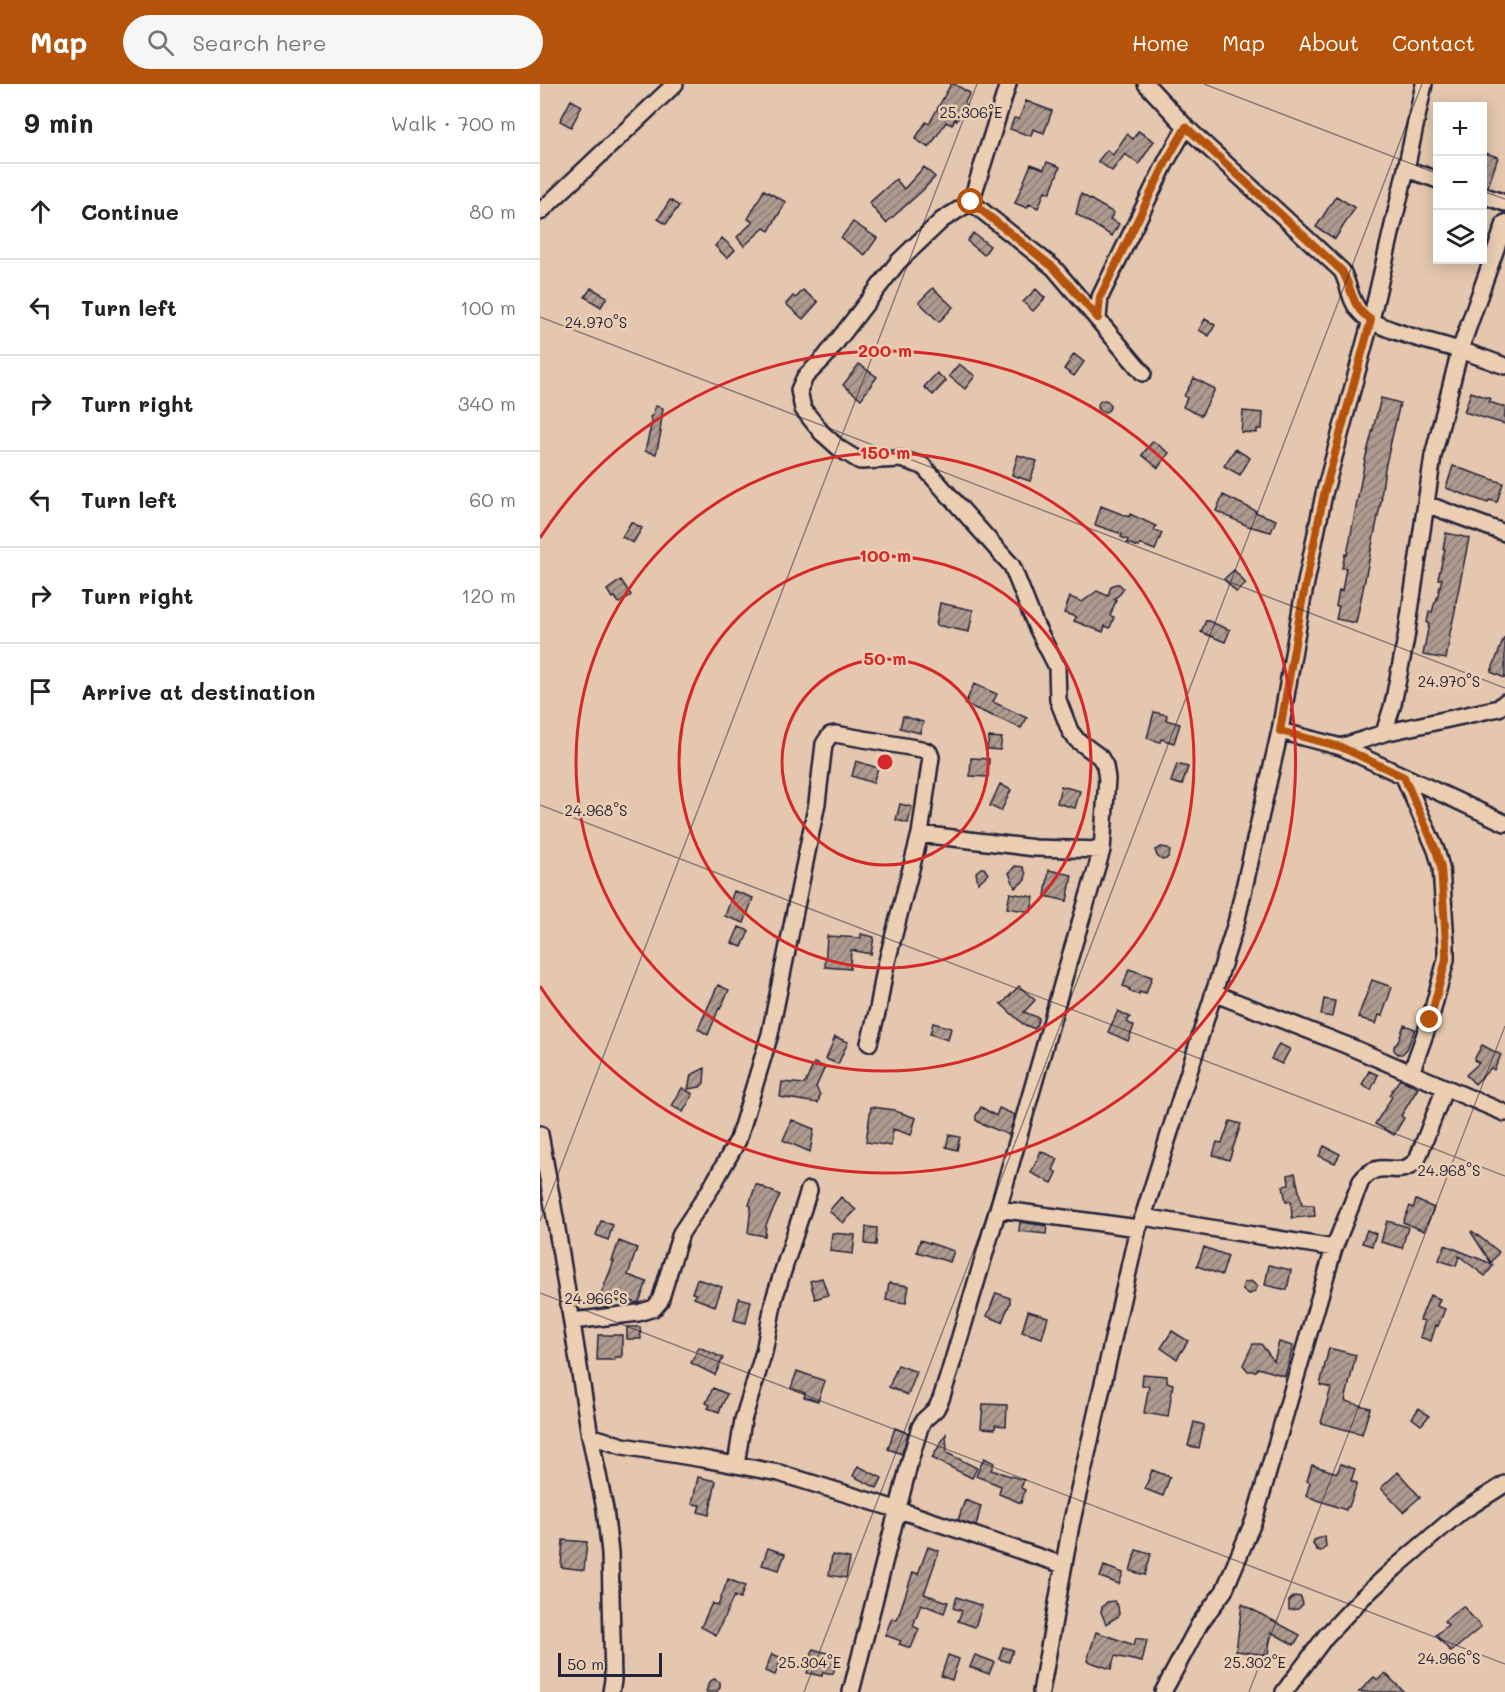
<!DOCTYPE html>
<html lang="en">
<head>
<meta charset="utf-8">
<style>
	:root { --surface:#fff; --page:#f6f6f6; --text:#222; --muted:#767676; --line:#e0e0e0; --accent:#b45309 }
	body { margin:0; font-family:Mali,sans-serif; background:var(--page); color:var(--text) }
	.controls { position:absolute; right:18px; top:18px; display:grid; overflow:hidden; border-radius:0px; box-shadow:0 3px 15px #0003 }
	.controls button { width:54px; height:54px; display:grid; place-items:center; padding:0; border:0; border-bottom:2px solid var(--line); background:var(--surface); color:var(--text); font:30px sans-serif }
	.scale { position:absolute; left:18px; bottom:15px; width:104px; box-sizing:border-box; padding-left:6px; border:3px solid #22223b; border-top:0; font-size:16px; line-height:21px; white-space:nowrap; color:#22223b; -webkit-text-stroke:4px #ecceb3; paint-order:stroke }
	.stop { position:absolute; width:18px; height:18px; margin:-14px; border:4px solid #b45309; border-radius:50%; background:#fff }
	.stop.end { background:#b45309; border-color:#fff; box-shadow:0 2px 6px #0008 }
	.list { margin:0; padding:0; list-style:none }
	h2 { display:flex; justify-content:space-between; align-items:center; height:78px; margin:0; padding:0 24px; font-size:26px }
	h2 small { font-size:20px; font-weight:400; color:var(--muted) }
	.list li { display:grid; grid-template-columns:39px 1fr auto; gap:18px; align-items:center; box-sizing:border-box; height:96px; padding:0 24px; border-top:2px solid var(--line) }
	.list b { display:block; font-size:22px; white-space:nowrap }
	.list em { font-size:20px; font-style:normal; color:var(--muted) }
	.icon { flex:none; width:33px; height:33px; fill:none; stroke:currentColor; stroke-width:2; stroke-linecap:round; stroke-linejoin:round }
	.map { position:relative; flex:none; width:965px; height:1608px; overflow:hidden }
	header { display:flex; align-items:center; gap:36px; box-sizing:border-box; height:84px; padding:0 30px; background:var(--accent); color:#fff }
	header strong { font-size:28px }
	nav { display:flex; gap:33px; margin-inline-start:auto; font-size:21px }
	.search { width:420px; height:54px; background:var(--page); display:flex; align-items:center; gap:15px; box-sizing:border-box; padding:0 21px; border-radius:33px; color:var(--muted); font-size:22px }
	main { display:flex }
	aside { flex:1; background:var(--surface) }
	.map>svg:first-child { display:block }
	.building { fill:url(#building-hatch); stroke:#22223b; stroke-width:1.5 }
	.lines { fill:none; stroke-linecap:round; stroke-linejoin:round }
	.minor-casing { stroke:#22223b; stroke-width:20 }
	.minor { stroke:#ecceb3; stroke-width:15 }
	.route { stroke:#b45309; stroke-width:8 }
	.ticks { fill:none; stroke:#22223b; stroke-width:1.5; stroke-opacity:0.45 }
	.ring { fill:none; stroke:#d62828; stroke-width:3 }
	.ticks-label { font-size:15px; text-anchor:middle; fill:#22223b; stroke:#ecceb3; stroke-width:5; stroke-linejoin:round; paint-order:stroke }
	.centre { fill:#d62828; stroke:#ecceb3; stroke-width:3 }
	.ring-label { font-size:18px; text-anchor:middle; font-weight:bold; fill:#d62828; stroke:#ecceb3; stroke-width:5; stroke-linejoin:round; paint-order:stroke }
</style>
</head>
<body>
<header>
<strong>Map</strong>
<div class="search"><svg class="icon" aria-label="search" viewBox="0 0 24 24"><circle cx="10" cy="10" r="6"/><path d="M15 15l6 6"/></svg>Search here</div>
<nav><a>Home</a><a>Map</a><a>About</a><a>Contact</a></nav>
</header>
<main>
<aside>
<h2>9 min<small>Walk · 700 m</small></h2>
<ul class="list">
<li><svg class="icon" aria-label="ahead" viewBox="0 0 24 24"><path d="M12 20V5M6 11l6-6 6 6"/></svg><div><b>Continue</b></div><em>80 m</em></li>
<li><svg class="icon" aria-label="left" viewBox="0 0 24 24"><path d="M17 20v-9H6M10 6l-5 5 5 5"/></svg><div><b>Turn left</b></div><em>100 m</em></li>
<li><svg class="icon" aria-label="right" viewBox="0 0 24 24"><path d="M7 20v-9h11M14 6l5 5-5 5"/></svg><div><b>Turn right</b></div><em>340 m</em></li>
<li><svg class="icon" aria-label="left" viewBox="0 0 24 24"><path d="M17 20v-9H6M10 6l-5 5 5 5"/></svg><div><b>Turn left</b></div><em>60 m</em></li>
<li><svg class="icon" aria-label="right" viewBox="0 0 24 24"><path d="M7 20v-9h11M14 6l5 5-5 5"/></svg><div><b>Turn right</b></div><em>120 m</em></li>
<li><svg class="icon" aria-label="arrive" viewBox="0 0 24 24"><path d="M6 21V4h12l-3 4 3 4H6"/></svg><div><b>Arrive at destination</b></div></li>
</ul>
</aside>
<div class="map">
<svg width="965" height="1608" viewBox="0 0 965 1608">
	<defs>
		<pattern id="building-hatch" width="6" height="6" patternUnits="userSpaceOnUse" patternTransform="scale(1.5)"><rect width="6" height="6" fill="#ae9a8e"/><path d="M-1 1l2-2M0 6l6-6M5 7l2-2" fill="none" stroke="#8d7d75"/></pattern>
	</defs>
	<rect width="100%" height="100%" fill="#e4c7ae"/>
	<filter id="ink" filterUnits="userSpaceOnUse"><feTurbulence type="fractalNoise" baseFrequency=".0167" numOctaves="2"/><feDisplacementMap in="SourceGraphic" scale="12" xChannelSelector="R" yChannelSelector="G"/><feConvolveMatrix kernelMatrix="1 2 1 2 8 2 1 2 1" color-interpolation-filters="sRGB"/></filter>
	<g filter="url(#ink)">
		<path class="building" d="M411,0H414L430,9L424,20L426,21L417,36L415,35L412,41L406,38L389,64L375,55L386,38L389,40Z
			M31,16L42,22L31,43L20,37Z
			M486,17L512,27L504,49L493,45L491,52L470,45L474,34L479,35Z
			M598,47L614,57L599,80L585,70L572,87L558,77L567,66L573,71L587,50L593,55Z
			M942,68L958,73L948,103L942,102Z
			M507,78L520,83L510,109L505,107L498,124L489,120L487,124L475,119L491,80L504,85Z
			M384,83L395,93L382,107L346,139L329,119L356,95L364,105Z
			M224,106L246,118L229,147L224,144L204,162L197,153L213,138L208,135Z
			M541,110L574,129L570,135L579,140L572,152L536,130Z
			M796,112L815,124L795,155L776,143Z
			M130,116L139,122L126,140L118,135Z
			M313,138L337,154L325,171L301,154Z
			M433,149L450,162L444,171L427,157Z
			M182,154L195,166L187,174L175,162Z
			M51,204L67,213L61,223L45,213Z
			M393,204L413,223L399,238L379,218Z
			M496,205L505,214L493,227L483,218Z
			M263,206L278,218L263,235L246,220L253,212L256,214Z
			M665,235L675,241L669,252L659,246Z
			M534,270L544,278L534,292L524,285Z
			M319,280L337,293L321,315L303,301Z
			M419,280L435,292L425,305L409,292Z
			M397,289L406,297L393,311L384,303Z
			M654,294L675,305L661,332L643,323L647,314L644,312Z
			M931,308L951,315L949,318L965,323V340L924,328Z
			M841,314L860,319L845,384L841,413H842L816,539L796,535L799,522H796L799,506L802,507L806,484H802L805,470L807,471L825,376Z
			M558 322a6 6 0 1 1 12 0a6 6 0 1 1-12 0Z
			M115,322L123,324L120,348H121L116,370L105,367L112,338L110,333L113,331Z
			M703,327L723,329L722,345H717V349L701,348Z
			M613,357L629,369L618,384L602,371Z
			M695,365L710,374L700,391L684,382Z
			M478,371L497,377L490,397L472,391Z
			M913,382L963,399L957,418L949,416L948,419L906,404Z
			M683,411L716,427L715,428L736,436L731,448L708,442L676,427Z
			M561,422L589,433L590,430L616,442L614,446L622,449L615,466L600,460L599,463L587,459L588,456L581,453L582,450L555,441Z
			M91,438L102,444L93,459L82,453Z
			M906,449L929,454L915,523H916L909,553H910L906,575L883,571L889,540L887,539L889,528H892L895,518H896L902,495H898L905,465H903Z
			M694,486L706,500L696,508L684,495Z
			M81,496L91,511L79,519L75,513L72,514L67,506Z
			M576,500H579L583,504L581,509L574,515L576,516L570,532L574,533L570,544L565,542L563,548L534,537L536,533L524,529L530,513L542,518L557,507L568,512L571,502Z
			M400,519L433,526L429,548L396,541Z
			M666,536L690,546L685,558L661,548Z
			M964,554H965V594L951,588Z
			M434,600L457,610L453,618L487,634L481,644L425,620Z
			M614,628L627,631L626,636L640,640L634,659L621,655L620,658L607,654Z
			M363,632L383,638L380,649L360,644Z
			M449,653L462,654L460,666L447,665Z
			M431,674L449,675L448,693L430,692Z
			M316,677L338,684L333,699L312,692Z
			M637,680L648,683L642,701L631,698Z
			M460,700L471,706L461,727L450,722Z
			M521,702L540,707L535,724L517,719Z
			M360,720L372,723L368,739L356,736Z
			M621,763L627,764L630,767L629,772L626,775L622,776L617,772L615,766Z
			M475,782L483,783L486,790L485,796L475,804L469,789Z
			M441,784H444L448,790L438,799L436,788Z
			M509,786L532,791L527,817L505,812Z
			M194,807L213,814L204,839L185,832Z
			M470,809L494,813L491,828L467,824Z
			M199,843L209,847L202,863L192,859Z
			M321,850L334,853L331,870L311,866L310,885L285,883L287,852L321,854Z
			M589,885L612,893L606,910L599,908V911L589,907L590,905L583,902Z
			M832,896L852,903L842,932L839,931L836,940L818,933Z
			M178,901L189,906L180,925L179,924L168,951L158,945Z
			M479,902L495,916L484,928L499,934L495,945L483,940L460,919L462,920Z
			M784,915L795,917L792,933L781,931Z
			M578,927L590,933L587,938L594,942L588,957L568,948Z
			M393,939L411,944L408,956L390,950Z
			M864,941L875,945L867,965L862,970H858L854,966V962L858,958Z
			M295,953L308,958L298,980L286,975Z
			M739,960L750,965L742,980L731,975Z
			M942,961L961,971L954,986L951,984L935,1000L926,991L939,979L934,976Z
			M274,979L285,983L276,1003L280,1011L278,1019L240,1013L242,998L265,1000Z
			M165,984L164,999L160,1003L148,1005L151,991Z
			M829,987L838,991L831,1006L822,1001Z
			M860,995L878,1004L861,1032L864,1034L854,1051L835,1040L852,1013L849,1011Z
			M142,1004L153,1010L143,1028L132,1022Z
			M331,1023L355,1026V1027L376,1034L371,1051L353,1045L351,1062L326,1058Z
			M441,1023L456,1032L459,1024L475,1031L469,1051L445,1041V1042L436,1036V1032Z
			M252,1036L274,1045L270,1068L243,1056Z
			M690,1037L701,1040L689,1076L673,1071L677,1058L682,1059Z
			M409,1051L420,1053L417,1066L406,1063Z
			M784,1062L800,1070L795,1079L779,1072Z
			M501,1067L518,1075L513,1086L517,1089L512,1099L491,1089Z
			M755,1089L762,1121H774L775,1132L752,1134L751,1117L746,1118L743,1102L749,1101L748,1091Z
			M216,1100L240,1111L226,1141L225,1152L208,1149L211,1122L209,1121Z
			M301,1113L316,1126L303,1139L289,1127Z
			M876,1116L894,1124L884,1147L863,1138L870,1122L873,1124Z
			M61,1137L73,1141L68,1156L56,1151Z
			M847,1137L868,1143L862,1164L841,1158Z
			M480,1138L507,1142L506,1150L479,1147Z
			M326,1143L337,1144L336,1161L325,1160Z
			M827,1146L836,1150L832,1162L822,1159Z
			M932,1147L959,1168L951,1179L931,1148Z
			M292,1149L315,1151L313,1170L290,1167Z
			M380,1156L414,1167L410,1178L377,1168Z
			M79,1157L97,1164L88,1191L107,1198L99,1218L96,1219L82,1214L80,1218L61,1210L74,1177H72Z
			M905,1161L947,1178L953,1182L945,1192L919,1172L916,1182L899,1176Z
			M664,1163L688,1172L682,1191L657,1182Z
			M729,1181L751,1186L747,1206L725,1201Z
			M282,1194L288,1211L275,1215L270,1197Z
			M157,1195L182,1203L175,1222L154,1214L156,1210L152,1209Z
			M710,1197L718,1202L714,1208L710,1210L706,1209L702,1204L704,1199Z
			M349,1199L369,1202L366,1219L346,1216Z
			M456,1209L470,1214V1219L462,1238L447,1232Z
			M890,1211L900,1215L897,1222L905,1225L898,1242L896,1241L891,1257L880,1253L885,1237L880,1236Z
			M199,1214L211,1217L206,1239L194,1236Z
			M488,1227L508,1233L502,1254L482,1248Z
			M87,1243H100L101,1255H87Z
			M632,1247L648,1257L637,1275L621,1264Z
			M58,1251H82V1273H75V1276H57Z
			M739,1258L753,1262L745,1292L718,1284L716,1287H708L703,1281L713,1260H721L734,1277Z
			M159,1263L183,1274L175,1291L151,1279Z
			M789,1264L816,1271L805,1317L830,1324L822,1350L781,1339L791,1304L780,1301Z
			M358,1281L377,1288L368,1311L349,1303Z
			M257,1287L285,1297L278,1317L264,1313L265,1309L251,1304Z
			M603,1290L627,1292V1298L633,1300L628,1333L604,1329L609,1302H602Z
			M173,1304L187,1310L179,1328L168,1324L170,1321L166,1319Z
			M443,1320L467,1321L466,1342L455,1341V1345L441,1344Z
			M879,1324L889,1332L881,1341L872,1334Z
			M654,1338L664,1341L659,1364L648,1362Z
			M355,1344L368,1349L362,1370L348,1365Z
			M406,1350L407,1369L437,1384L432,1394L392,1374Z
			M444,1374L454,1379L451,1386L484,1396L481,1404L485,1406L481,1419L459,1410L461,1402L436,1392Z
			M801,1380L815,1385L811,1397L817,1399L809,1423H807L806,1426L766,1412L770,1399L767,1397L772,1381L797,1389Z
			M318,1382L342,1394L337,1404L313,1392Z
			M612,1386L630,1393L623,1412L605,1405Z
			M858,1388L880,1413L863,1428L841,1404Z
			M158,1393L176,1397L169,1431L158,1428L160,1421L152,1420Z
			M425,1416L441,1422L436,1442L418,1436Z
			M785,1452L786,1463L781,1467L777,1466L773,1460L774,1456Z
			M23,1456L47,1458L44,1486L21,1483Z
			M388,1463L399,1467L384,1510L408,1518L404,1529L381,1520L373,1542L379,1545L371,1564L359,1560L361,1557L345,1551L352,1534L357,1536L373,1488L378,1490Z
			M228,1464L245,1470L239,1486L222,1481Z
			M596,1466L611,1470L605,1491L590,1487Z
			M292,1471L310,1474L306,1494L289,1491Z
			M564,1482L583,1489L579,1500L560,1493Z
			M188,1495L205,1502L200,1515L194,1512L176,1551L161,1543L172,1519L178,1522Z
			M754,1512L761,1513L763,1520L758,1525L749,1526V1517Z
			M417,1513L442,1522L435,1543L418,1537L422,1527L413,1524Z
			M574,1517L578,1522L579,1530L577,1533L566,1540L561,1528L562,1523L567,1518Z
			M702,1520L760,1551L754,1561L731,1548L728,1571L696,1567Z
			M923,1522L941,1543L911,1568L896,1551L908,1541L904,1537Z
			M556,1548L594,1561L596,1554L607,1556L602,1578L575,1572L571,1585L547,1577Z
			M463,1563L473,1566L469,1578L459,1575Z
			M273,1565L298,1572L293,1590L283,1588L282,1592L267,1589Z
			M232,1570L242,1574L235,1591L225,1587Z
			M408,1571L419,1575L412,1596L401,1592Z
			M435,1571L454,1578L449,1590L430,1583Z
			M845,1589L864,1608H819L834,1593L838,1596Z
			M174,1595L180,1598V1604L176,1608H166L169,1598Z"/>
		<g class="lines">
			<g class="minor-casing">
				<path id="minor" d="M606,0L646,43L802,187C809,200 810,218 821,229C837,246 893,258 916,265C933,270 949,276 965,282
					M866,85L898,96
					M942,111L965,119
					M431,118L514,184L603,289
					M0,128L135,0
					M558,234L560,213L627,76L646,43
					M886,420L965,449
					M740,647L801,663L965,739
					M844,649L853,620L866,554L893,372L920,266L965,139
					M801,663L844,649L959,624L965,618
					M864,693L896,766L901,783L906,859V876L890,936L871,989L965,1029
					M380,750L495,764L562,766L567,695L565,682L560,673L537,656L530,647L518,616L517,583L496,542L472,482L383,382L361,375L320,377L300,365L282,349L263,325L259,306L265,293L285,273L358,178L402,136L431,118L468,0
					M673,909L806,961L871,989
					M0,1050L16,1139L50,1352L65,1425L70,1469L73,1596L71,1608
					M458,1125L598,1144
					M603,1133L794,1164
					M33,1237L98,1229L114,1224L120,1217L141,1149L171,1104L198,1056L230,950L277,719L284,660L290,651L295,650L381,665L389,668L391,673L380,750L345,885L338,925L329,959
					M50,1352L83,1362L169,1376L239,1389L359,1426L523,1481
					M196,1381L203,1336L224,1268L234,1215L269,1106
					M311,1608L371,1373L380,1343L384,1336L396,1325L401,1315L408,1293L458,1125L530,873L562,766
					M501,1608L531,1441L598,1144L603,1133L696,839L740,647L762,518L784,410L831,236L866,85L884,0
					M623,1608L660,1539L684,1507L714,1436L794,1164L821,1097C841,1071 857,1098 877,1076L905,1004
					M744,1608L786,1552L822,1514L856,1483L918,1430L965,1400"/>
			</g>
			<use href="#minor" class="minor"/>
		</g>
	</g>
	<g class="lines" filter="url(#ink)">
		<path class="route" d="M431,118L514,184L558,234L560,213L627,76L646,43L802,187C814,207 810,222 831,236L784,410L762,518L740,647L801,663L864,693L896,766L901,783L906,859V876L890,936"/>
	</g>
	<path class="ticks" d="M664,0L898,90M942,107L965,115M0,233L965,604M0,721L965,1092M0,1137L437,0M0,1209L965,1580M264,1608L882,0M709,1608L965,942"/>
	<g class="ring">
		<circle cx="345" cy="678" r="103"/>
		<circle cx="345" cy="678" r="206"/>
		<circle cx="345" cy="678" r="309"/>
		<path d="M0 454A411 411 0 1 1 0 902"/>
	</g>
	<g class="ticks-label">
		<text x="431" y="34">25.306°E</text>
		<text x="56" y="244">24.970°S</text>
		<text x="909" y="603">24.970°S</text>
		<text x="56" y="732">24.968°S</text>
		<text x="909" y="1092">24.968°S</text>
		<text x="56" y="1220">24.966°S</text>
		<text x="909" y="1580">24.966°S</text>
		<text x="270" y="1584">25.304°E</text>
		<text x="715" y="1584">25.302°E</text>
	</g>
	<circle cx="345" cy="678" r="9" class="centre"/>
	<g class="ring-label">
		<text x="345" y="273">200 m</text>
		<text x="345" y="375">150 m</text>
		<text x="345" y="478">100 m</text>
		<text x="345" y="581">50 m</text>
	</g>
</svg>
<div class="controls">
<button>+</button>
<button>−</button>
<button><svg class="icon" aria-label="layers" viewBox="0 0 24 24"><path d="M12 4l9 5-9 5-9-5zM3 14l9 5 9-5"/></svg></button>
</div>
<div class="scale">50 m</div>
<div class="stop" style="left:431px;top:118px"></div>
<div class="stop end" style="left:890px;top:936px"></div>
</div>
</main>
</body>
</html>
